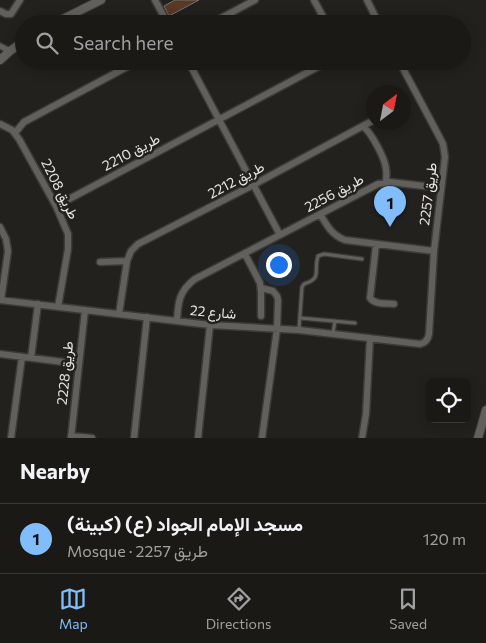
<!DOCTYPE html>
<html lang="en">
<head>
<meta charset="utf-8">
<style>
	:root { --surface:#1a1916; --page:#272623; --text:#f1f3f6; --muted:#9fa0a1; --line:#383835; --accent:#80bdfa }
	body { margin:0; font-family:Commissioner,Vazirmatn,sans-serif; background:var(--page); color:var(--text) }
	.controls { position:absolute; right:15px; bottom:15px; display:grid; overflow:hidden; border-radius:8px; box-shadow:0 2px 12px #0003 }
	.controls button { width:45px; height:45px; display:grid; place-items:center; padding:0; border:0; border-bottom:1px solid var(--line); background:var(--surface); color:var(--text); font:25px sans-serif }
	.compass { position:absolute; left:366px; top:85px; width:45px; height:45px; border-radius:50%; background:var(--surface); box-shadow:0 2px 12px #0003; rotate:32deg }
	.you { position:absolute; left:278px; top:264px; width:18px; height:18px; margin:-12px; border:4px solid #fff; border-radius:50%; background:#1a73e8; box-shadow:0 0 0 8px #1a73e833 }
	.badge { display:grid; place-items:center; width:32px; height:32px; border-radius:50%; background:var(--accent); color:#111; font-size:16px; font-weight:700 }
	.pin { position:absolute; translate:-50% -41px; filter:drop-shadow(0 1px 2px #0008) }
	.pin::after { content:''; position:absolute; top:26px; width:18px; height:15px; background:inherit; clip-path:polygon(0 0,100% 0,50% 100%) }
	.list { margin:0; padding:0; list-style:none }
	h2 { display:flex; justify-content:space-between; align-items:center; height:65px; margin:0; padding:0 20px; font-size:21px }
	h2 small { font-size:16px; font-weight:400; color:var(--muted) }
	.list li { display:grid; grid-template-columns:32px 1fr auto; gap:15px; align-items:center; box-sizing:border-box; height:70px; padding:0 20px; border-top:1px solid var(--line) }
	.list b { display:block; font-size:19px; white-space:nowrap }
	.list p { margin:0; font-size:16px; white-space:nowrap; color:var(--muted) }
	.list em { font-size:16px; font-style:normal; color:var(--muted) }
	.icon { flex:none; width:28px; height:28px; fill:none; stroke:currentColor; stroke-width:2; stroke-linecap:round; stroke-linejoin:round }
	.map { position:relative; flex:none; width:486px; height:438px; overflow:hidden }
	.search { position:absolute; background:var(--surface); box-shadow:0 2px 12px #0003; left:15px; right:15px; top:15px; height:55px; display:flex; align-items:center; gap:12px; box-sizing:border-box; padding:0 18px; border-radius:28px; color:var(--muted); font-size:19px }
	.sheet { height:135px; background:var(--surface) }
	nav { display:flex; justify-content:space-around; align-items:center; box-sizing:border-box; height:70px; border-top:1px solid var(--line); background:var(--surface); font-size:14px; color:var(--muted) }
	nav a { display:grid; justify-items:center; gap:2px }
	nav .on { color:var(--accent) }
	.map>svg:first-child { display:block }
	.building { fill:#573924; stroke:#77726f }
	.lines { fill:none; stroke-linecap:round; stroke-linejoin:round }
	.service-casing { stroke:#3c3b38; stroke-width:5.5 }
	.pedestrian-casing { stroke:#3c3b38; stroke-width:8 }
	.minor-casing { stroke:#3c3b38; stroke-width:9 }
	.tertiary-casing { stroke:#3c3b38; stroke-width:10 }
	.service { stroke:#62605c; stroke-width:3 }
	.pedestrian { stroke:#62605c; stroke-width:5 }
	.minor { stroke:#62605c; stroke-width:6 }
	.tertiary { stroke:#62605c; stroke-width:8 }
	.labels { text-anchor:middle; stroke-width:5; stroke-linejoin:round; paint-order:stroke }
	.street-label { font-size:14px; fill:#e6e5e2; stroke:#23211e }
</style>
</head>
<body>
<div class="map">
<svg width="486" height="438" viewBox="0 0 486 438">
	<rect width="100%" height="100%" fill="#23211e"/>
	<path class="building" d="M175,0H199L169,16L164,6Z
		M148,16L152,24H131Z"/>
	<g class="lines">
		<g class="service-casing">
			<path id="service" d="M300,318L355,323
				M299,329L302,287L304,284C323,278 313,271 318,256L324,254L362,259
				M333,333L335,321"/>
		</g>
		<g class="pedestrian-casing">
			<path id="pedestrian" d="M0,46L10,51"/>
		</g>
		<g class="minor-casing">
			<path id="minor" d="M155,0L168,24
				M314,0L327,24
				M367,0L379,24
				M0,11L6,14H11L20,0
				M210,24L255,0
				M188,61L280,235
				M0,124L12,130L19,139L56,206L68,234V249L58,307
				M363,126C372,134 385,158 386,169C387,174 386,178 386,182
				M15,133L24,122L138,61
				M56,206L329,61
				M320,214C327,226 332,235 345,240L434,251
				M0,227L6,239L8,251L1,300
				M376,245L370,298C375,305 386,303 394,304
				M245,254L260,283L261,292V316
				M100,262L127,261
				M261,288L273,291L277,296L278,300L277,329L262,438
				M0,300L210,325L299,330L420,344C425,343 428,340 429,334L434,251L445,157L443,144L440,138L399,61
				M119,314L127,261L131,251L138,244L253,185L374,120
				M177,321C178,302 179,291 195,279L378,184L390,182L441,188
				M0,354L79,364
				M31,358L38,304
				M71,436L92,438
				M11,438L22,357
				M71,438L85,310
				M134,438L147,317
				M198,438L210,325
				M362,438L366,414L370,338"/>
		</g>
		<g class="tertiary-casing">
			<path id="tertiary" d="M53,24L101,0
				M0,60L10,51L24,41
				M478,438L486,410"/>
		</g>
		<use href="#service" class="service"/>
		<use href="#pedestrian" class="pedestrian"/>
		<use href="#minor" class="minor"/>
		<use href="#tertiary" class="tertiary"/>
	</g>
	<g class="labels">
		<g class="street-label">
			<text transform="translate(131 152) rotate(-28)" y="5">طريق 2210</text>
			<text transform="translate(236 180) rotate(-28)" y="5">طريق 2212</text>
			<text transform="translate(60 189) rotate(63)" y="5">طريق 2208</text>
			<text transform="translate(334 193) rotate(-28)" y="5">طريق 2256</text>
			<text transform="translate(428 194) rotate(-83)" y="5">طريق 2257</text>
			<text transform="translate(213 312) rotate(5)" y="5">شارع 22</text>
			<text transform="translate(65 373) rotate(-84)" y="5">طريق 2228</text>
		</g>
	</g>
</svg>
<div class="controls">
<button><svg class="icon" aria-label="locate" viewBox="0 0 24 24"><circle cx="12" cy="12" r="6"/><path d="M12 2v4M12 18v4M2 12h4M18 12h4"/></svg></button>
</div>
<svg class="compass" viewBox="-18 -18 36 36"><path d="M0-13l5 13h-10z" fill="#e53935"/><path d="M0 13l5-13h-10z" fill="#9fa0a1"/></svg>
<div class="you"></div>
<div class="pin badge" style="left:390px;top:227px">1</div>
<div class="search"><svg class="icon" aria-label="search" viewBox="0 0 24 24"><circle cx="10" cy="10" r="6"/><path d="M15 15l6 6"/></svg>Search here</div>
</div>
<section class="sheet">
<h2>Nearby<small></small></h2>
<ul class="list">
<li><span class="badge">1</span><div><b>مسجد الإمام الجواد (ع) (كبينة)</b><p>Mosque · طريق 2257</p></div><em>120 m</em></li>
</ul>
</section>
<nav>
<a class="on"><svg class="icon" aria-label="map" viewBox="0 0 24 24"><path d="M3 6l6-2 6 2 6-2v14l-6 2-6-2-6 2zM9 4v14M15 6v14"/></svg>Map</a>
<a><svg class="icon" aria-label="directions" viewBox="0 0 24 24"><path d="M12 3l9 9-9 9-9-9zM9 14v-3h6M13 9l2 2-2 2"/></svg>Directions</a>
<a><svg class="icon" aria-label="saved" viewBox="0 0 24 24"><path d="M7 4h10v16l-5-4-5 4z"/></svg>Saved</a>
</nav>
</body>
</html>
